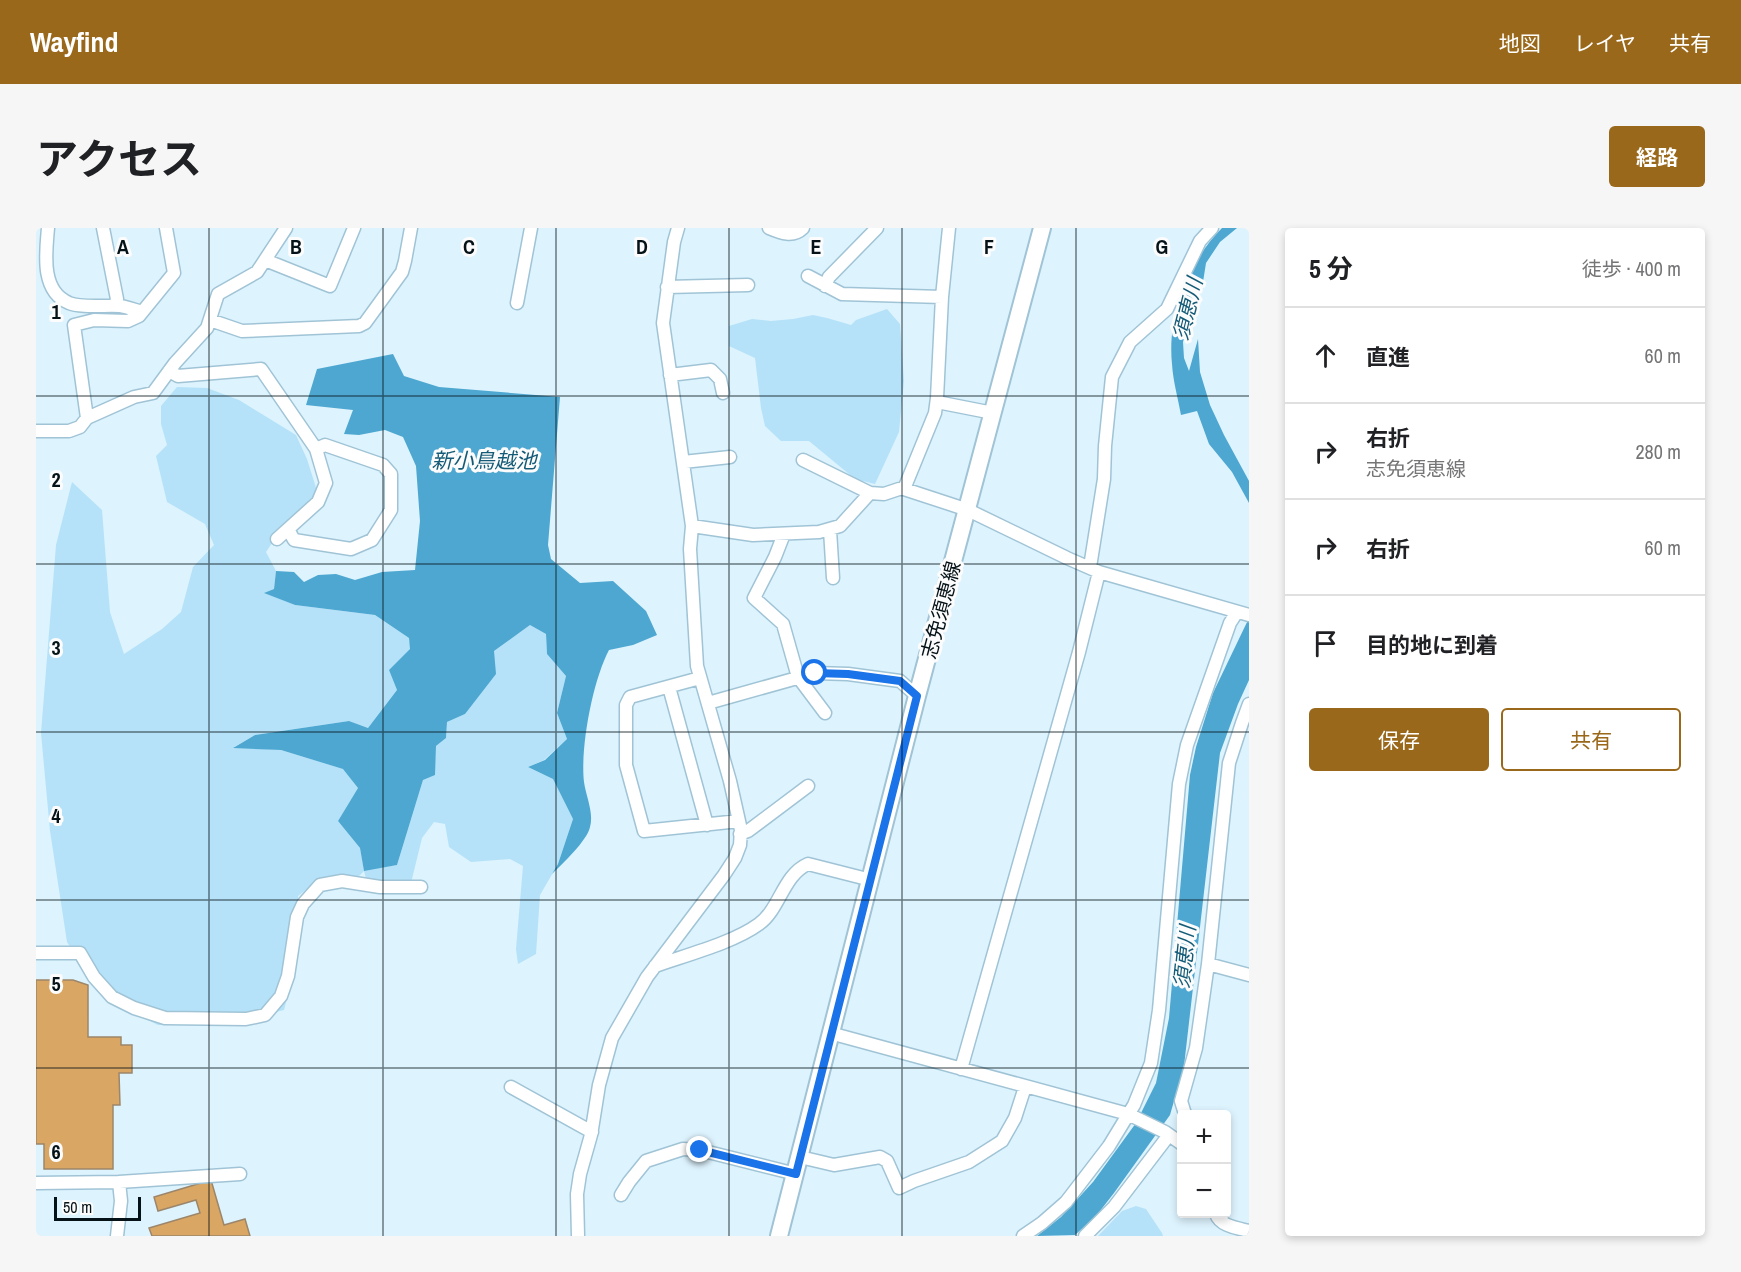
<!DOCTYPE html>
<html lang="ja">
<head>
<meta charset="utf-8">
<style>
	:root { --surface:#fff; --page:#f6f6f6; --text:#202124; --muted:#757577; --line:#e0e0e0; --accent:#99681b }
	body { margin:0; font-family:"Archivo Narrow","Noto Sans JP",sans-serif; background:var(--page); color:var(--text) }
	.controls { position:absolute; right:18px; bottom:18px; display:grid; overflow:hidden; border-radius:6px; box-shadow:0 3px 9px #0003 }
	.controls button { width:54px; height:54px; display:grid; place-items:center; padding:0; border:0; border-bottom:2px solid var(--line); background:var(--surface); color:var(--text); font:30px sans-serif }
	.scale { position:absolute; left:18px; bottom:15px; width:87px; box-sizing:border-box; padding-left:6px; border:3px solid #051218; border-top:0; font-size:16px; line-height:21px; white-space:nowrap; color:#051218; -webkit-text-stroke:4px #fcfcfc; paint-order:stroke }
	.stop { position:absolute; width:18px; height:18px; margin:-14px; border:4px solid #1a73e8; border-radius:50%; background:#fff }
	.stop.end { background:#1a73e8; border-color:#fff; box-shadow:0 2px 6px #0008 }
	.list { margin:0; padding:0; list-style:none }
	h2 { display:flex; justify-content:space-between; align-items:center; height:78px; margin:0; padding:0 24px; font-size:26px }
	h2 small { font-size:20px; font-weight:400; color:var(--muted) }
	.list li { display:grid; grid-template-columns:39px 1fr auto; gap:18px; align-items:center; box-sizing:border-box; height:96px; padding:0 24px; border-top:2px solid var(--line) }
	.list b { display:block; font-size:22px; white-space:nowrap }
	.list p { margin:0; font-size:20px; white-space:nowrap; color:var(--muted) }
	.list em { font-size:20px; font-style:normal; color:var(--muted) }
	.actions { display:flex; gap:12px; padding:18px 24px }
	.actions a { flex:1; padding:14px 0; border:2px solid var(--accent); border-radius:6px; text-align:center; font-size:21px; color:var(--accent) }
	.actions .main { background:var(--accent); color:#fff }
	.icon { flex:none; width:33px; height:33px; fill:none; stroke:currentColor; stroke-width:2; stroke-linecap:round; stroke-linejoin:round }
	.map { position:relative; flex:none; width:1213px; height:1008px; overflow:hidden; border-radius:6px }
	header { display:flex; align-items:center; gap:36px; box-sizing:border-box; height:84px; padding:0 30px; background:var(--accent); color:#fff }
	header strong { font-size:28px }
	nav { display:flex; gap:33px; margin-inline-start:auto; font-size:21px }
	.intro { display:flex; align-items:center; justify-content:space-between; box-sizing:border-box; height:144px; padding:0 36px }
	h1 { margin:0; font-size:42px }
	.button { padding:15px 27px; border-radius:6px; background:var(--accent); color:#fff; font-size:21px; font-weight:700 }
	main { display:flex; gap:36px; padding:0 36px }
	aside { flex:1; background:var(--surface); border-radius:6px; box-shadow:0 3px 9px #0003 }
	.map>svg:first-child { display:block }
	.green { fill:#b5e2f9 }
	.water { fill:#4da7d0 }
	.building { fill:#d9a663; stroke:#9c866b; stroke-width:1.5 }
	.lines { fill:none; stroke-linecap:round; stroke-linejoin:round }
	.minor-casing { stroke:#a0c4d6; stroke-width:15 }
	.major-casing { stroke:#a0c4d6; stroke-width:20 }
	.minor { stroke:#fff; stroke-width:12 }
	.major { stroke:#fff; stroke-width:16 }
	.route { stroke:#1a73e8; stroke-width:8 }
	.grid { fill:none; stroke:#051218; stroke-width:1.5; stroke-opacity:0.55 }
	.labels { text-anchor:middle; stroke-width:6; stroke-linejoin:round; paint-order:stroke }
	.street-label { font-size:20px; fill:#051218; stroke:#fcfcfc }
	.water-label { font-size:21px; font-style:italic; fill:#145b77; stroke:#fcfcfc }
	.grid-label { font-size:20px; text-anchor:middle; font-weight:bold; fill:#051218; stroke:#fcfcfc; stroke-width:6; stroke-linejoin:round; paint-order:stroke }
</style>
</head>
<body>
<header>
<strong>Wayfind</strong>
<nav><a>地図</a><a>レイヤ</a><a>共有</a></nav>
</header>
<div class="intro"><h1>アクセス</h1><a class="button">経路</a></div>
<main>
<div class="map">
<svg width="1213" height="1008" viewBox="0 0 1213 1008">
	<rect width="100%" height="100%" fill="#ddf3fe"/>
	<path class="green" d="M851,81L864,96L868,153L863,204L839,256L819,251L773,213H745L729,198L725,180L719,130L693,118V98L716,91L735,93L757,91L777,87L791,90L815,97L820,92Z
		M141,159L171,160L203,172L260,207L271,231L281,263L276,278L248,297L230,324L240,343L238,361L229,365L259,377L339,387L373,410L375,421L353,442L361,462L332,500L313,493L219,507L198,519L245,522L308,541L322,560L302,593L324,620L328,642L361,637L387,552L398,547L400,518L410,510L411,494L429,486L458,423L494,397L510,406L511,426L530,448L521,485L531,511L508,532L492,539L517,551L537,591L522,636L504,667L500,726L482,736L480,721L487,638L474,631L435,634L413,619L409,596L398,594L386,610L375,655L330,651L328,643L322,649L285,650L262,668L261,732L248,782L191,796L122,797L68,771L31,714L14,603L5,505L20,317L36,254L66,282L74,384L88,426L126,401L145,384L157,339L178,317L169,296L131,274L120,228L131,217L125,196V178Z
		M1100,978L1110,981L1126,1005L1127,1008H1062L1086,983Z"/>
	<path class="water" d="M1186,0H1201L1184,14L1170,35L1167,54L1157,75L1147,114L1148,130L1153,143L1162,111L1164,144L1174,177L1188,207L1213,253V275L1196,244L1173,216L1161,183L1145,187C1142,170 1137,153 1136,136C1131,88 1152,34 1186,0Z
		M357,126L368,148L403,159L524,169L512,317L515,331L544,355L577,353L610,383L621,407L597,417L573,422C557,452 544,519 548,554C550,569 558,584 554,599C551,613 526,636 516,646L522,636L537,591L517,551L492,539L509,532L531,511L521,485L530,448L511,426L510,406L494,397L458,423L460,446L429,486L411,494L410,510L400,518L399,547L387,552L361,637L328,643L324,620L302,593L322,560L307,541L245,522L197,520L219,507L313,493L332,500L361,462L353,442L374,421L373,410L339,387L259,377L228,365L238,361L240,343L258,344L268,354L282,347L300,346L319,352L346,344L379,342L384,293L380,238L367,209L349,202L323,207L308,206L317,182L270,177L281,141Z
		M1213,390V452L1202,476L1184,525L1148,838L1134,887L1078,965L1060,988L1039,1007L1001,1008L1025,989L1057,954L1100,895L1120,855L1133,790L1154,547L1160,519L1177,465Z"/>
	<path class="building" d="M0,752H37L52,757V809H85V817H96V845H83L84,877H77V941H8V916H0Z
		M175,952L188,997L209,991L214,1008H116L113,1000L164,985L160,972L122,983L118,969Z"/>
	<g class="lines">
		<g class="minor-casing">
			<path id="minor" d="M12,0C10,24 4,63 33,75C44,80 70,77 84,78C91,79 99,82 106,84
				M67,0L81,71L79,78
				M733,0C745,5 757,10 767,0
				M229,32L294,58L318,0
				M772,48L806,66L906,69
				M789,58L793,49L841,0
				M631,59L712,57
				M481,75L495,0
				M174,92L206,103L323,98L329,95L366,44L369,33L375,0
				M133,143L142,148L225,141L280,221L290,255L282,274L241,311
				M634,147L675,142L684,151L687,165
				M901,174L957,185
				M51,190L38,97L58,92L92,93L103,88L138,45L130,0
				M0,203H33L44,199L51,190L98,169L117,165L139,135L171,100L182,66L221,44L250,0
				M767,232L834,265
				M647,234L694,229
				M868,261L899,185L901,170L906,69L913,0
				M656,298L717,307L783,304L804,298L834,265L848,266L863,261H868L932,282L1031,330L1063,344L1213,387
				M252,301L258,312L315,321L336,312L355,282V246L347,237L289,217L280,221
				M794,302L797,350
				M748,306L739,329L718,370L747,396L762,449L789,485
				M1054,339L1068,251L1069,218L1076,149L1094,114L1131,81L1164,13L1176,0
				M664,450L594,469L590,477V537L608,603L703,593
				M633,459L671,597
				M672,475L779,445L812,446L864,453L881,468
				M704,606L712,603L772,558
				M0,725H44L58,749L76,769L98,780L129,790L210,791L229,787L245,768L252,748L261,689L267,676L284,657L306,653L344,659H385
				M1172,736L1213,747
				M619,738C650,727 697,715 723,696C744,681 747,647 772,636L835,652
				M794,805L1092,886L1129,904L1146,916
				M925,841L1043,424L1063,344
				M475,859L556,904
				M1149,886L1145,873L1160,820L1172,736L1193,535L1206,495L1213,476
				M764,929L798,937L844,929L851,933L863,960L878,953L933,934L966,913L979,890L989,859
				M83,954L204,946
				M0,955L83,954L85,973L81,1008
				M585,967L593,954L610,933L647,921L664,922L760,946
				M1180,986C1184,998 1201,1000 1213,1003
				M542,1008L541,966L544,946L555,907L563,857L576,810L611,749L688,647L699,630L704,617L705,602L694,553L661,438L654,321L656,298L627,95L638,14L642,0
				M987,1008L1006,995L1030,974L1073,918L1098,877L1115,835L1123,782L1143,556L1151,517L1194,395L1201,384
				M1049,1008L1078,979L1133,907"/>
		</g>
		<g class="major-casing">
			<path id="major" d="M743,1008L881,468L1006,0"/>
		</g>
		<use href="#minor" class="minor"/>
		<use href="#major" class="major"/>
	</g>
	<g class="lines">
		<path class="route" d="M664,922L760,946C799,786 841,627 881,468L864,453L812,446L779,445"/>
	</g>
	<path class="grid" d="M173,0V1008M347,0V1008M520,0V1008M693,0V1008M866,0V1008M1040,0V1008M0,168H1213M0,336H1213M0,504H1213M0,672H1213M0,840H1213"/>
	<g class="labels">
		<g class="street-label">
			<text transform="translate(905 382) rotate(-75)" y="7">志免須恵線</text>
		</g>
		<g class="water-label">
			<text transform="translate(1152 81) rotate(-76)" y="7">須恵川</text>
			<text x="448" y="240">新小鳥越池</text>
			<text transform="translate(1149 729) rotate(-84)" y="7">須恵川</text>
		</g>
	</g>
	<g class="grid-label">
		<text x="87" y="26">A</text>
		<text x="260" y="26">B</text>
		<text x="433" y="26">C</text>
		<text x="606" y="26">D</text>
		<text x="780" y="26">E</text>
		<text x="953" y="26">F</text>
		<text x="1126" y="26">G</text>
		<text x="20" y="91">1</text>
		<text x="20" y="259">2</text>
		<text x="20" y="427">3</text>
		<text x="20" y="595">4</text>
		<text x="20" y="763">5</text>
		<text x="20" y="931">6</text>
	</g>
</svg>
<div class="controls">
<button>+</button>
<button>−</button>
</div>
<div class="scale">50 m</div>
<div class="stop" style="left:779px;top:445px"></div>
<div class="stop end" style="left:664px;top:922px"></div>
</div>
<aside>
<h2>5 分<small>徒歩 · 400 m</small></h2>
<ul class="list">
<li><svg class="icon" aria-label="ahead" viewBox="0 0 24 24"><path d="M12 20V5M6 11l6-6 6 6"/></svg><div><b>直進</b></div><em>60 m</em></li>
<li><svg class="icon" aria-label="right" viewBox="0 0 24 24"><path d="M7 20v-9h11M14 6l5 5-5 5"/></svg><div><b>右折</b><p>志免須恵線</p></div><em>280 m</em></li>
<li><svg class="icon" aria-label="right" viewBox="0 0 24 24"><path d="M7 20v-9h11M14 6l5 5-5 5"/></svg><div><b>右折</b></div><em>60 m</em></li>
<li><svg class="icon" aria-label="arrive" viewBox="0 0 24 24"><path d="M6 21V4h12l-3 4 3 4H6"/></svg><div><b>目的地に到着</b></div></li>
</ul>
<div class="actions"><a class="main">保存</a><a>共有</a></div>
</aside>
</main>
</body>
</html>
